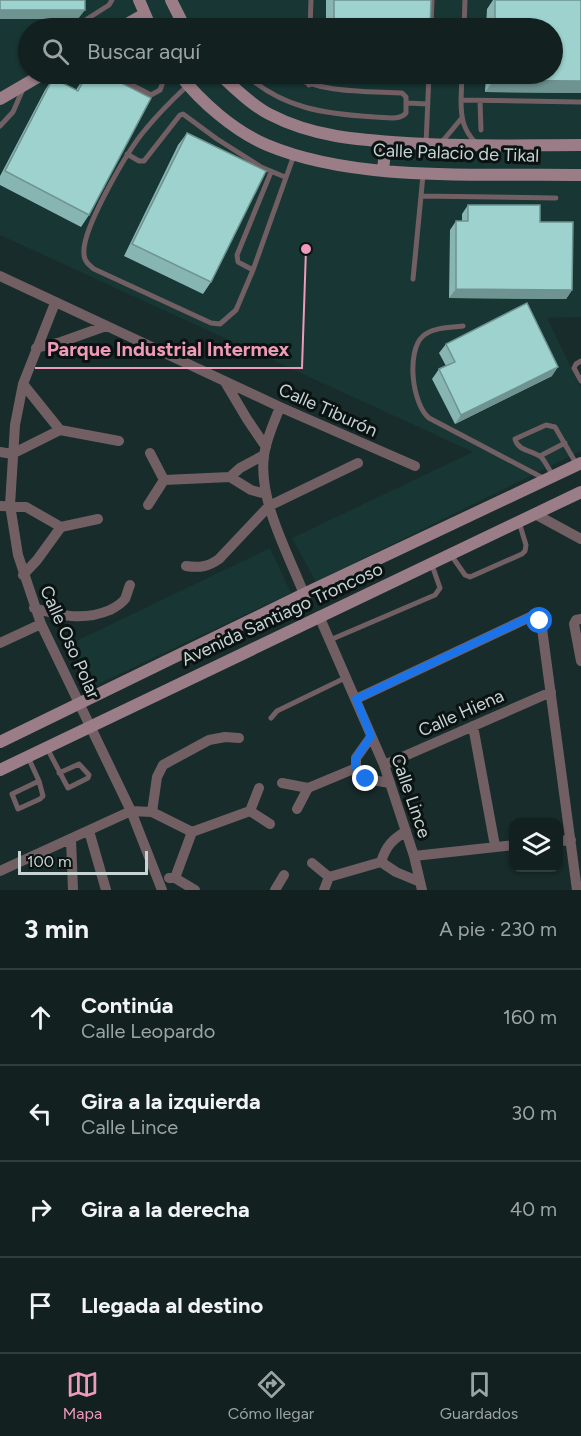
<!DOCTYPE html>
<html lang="es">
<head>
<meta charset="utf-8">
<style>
	:root { --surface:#122120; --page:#1b2929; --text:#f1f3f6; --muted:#9ca3a5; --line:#313e3e; --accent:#ef9ab8 }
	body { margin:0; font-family:Figtree,sans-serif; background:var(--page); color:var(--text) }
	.controls { position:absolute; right:18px; bottom:18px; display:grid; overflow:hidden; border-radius:12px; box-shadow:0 2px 4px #0004 }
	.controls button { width:54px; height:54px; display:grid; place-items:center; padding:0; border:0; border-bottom:2px solid var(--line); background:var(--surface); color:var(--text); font:30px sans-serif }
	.scale { position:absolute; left:18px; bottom:15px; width:130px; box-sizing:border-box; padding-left:6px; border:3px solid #c8d4d3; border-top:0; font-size:16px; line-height:21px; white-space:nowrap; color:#c8d4d3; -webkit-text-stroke:4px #0a1312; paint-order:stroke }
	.stop { position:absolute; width:18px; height:18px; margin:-14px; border:4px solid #1a73e8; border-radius:50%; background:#fff }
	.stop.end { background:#1a73e8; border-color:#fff; box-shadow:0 2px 6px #0008 }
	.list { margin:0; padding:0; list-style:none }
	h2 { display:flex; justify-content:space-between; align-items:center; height:78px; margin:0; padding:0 24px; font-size:26px }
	h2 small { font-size:20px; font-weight:400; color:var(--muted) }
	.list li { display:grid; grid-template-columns:39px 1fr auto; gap:18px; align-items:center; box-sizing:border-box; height:96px; padding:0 24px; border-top:2px solid var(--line) }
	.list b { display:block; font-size:22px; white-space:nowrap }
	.list p { margin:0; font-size:20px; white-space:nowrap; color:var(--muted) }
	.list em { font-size:20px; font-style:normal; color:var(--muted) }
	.icon { flex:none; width:33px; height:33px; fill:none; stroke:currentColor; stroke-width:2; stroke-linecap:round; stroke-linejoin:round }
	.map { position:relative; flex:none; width:581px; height:890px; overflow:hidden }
	.search { position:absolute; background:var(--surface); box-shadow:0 2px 4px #0004; left:18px; right:18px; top:18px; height:66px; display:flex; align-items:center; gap:15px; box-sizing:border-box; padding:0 21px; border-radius:33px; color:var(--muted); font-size:22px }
	.sheet { height:462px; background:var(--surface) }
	nav { display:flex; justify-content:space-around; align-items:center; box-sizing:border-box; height:84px; border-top:2px solid var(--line); background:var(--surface); font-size:16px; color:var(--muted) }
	nav a { display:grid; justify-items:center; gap:3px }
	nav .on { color:var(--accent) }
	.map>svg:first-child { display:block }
	.built { fill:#173634; fill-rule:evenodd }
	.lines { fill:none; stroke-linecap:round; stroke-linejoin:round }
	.lane { stroke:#715f64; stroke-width:5 }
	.street { stroke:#715f64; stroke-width:10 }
	.secondary { stroke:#9a7d86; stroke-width:12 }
	.wall { fill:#87b5b1 }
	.shaded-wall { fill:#6e9390 }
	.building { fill:#9dd2ce; stroke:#6e9390; stroke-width:1.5 }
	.route { stroke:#1a73e8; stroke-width:8 }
	.labels { text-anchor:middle; stroke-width:6; stroke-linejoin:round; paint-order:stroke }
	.street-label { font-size:18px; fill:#c8d4d3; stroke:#0a1312 }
	.leader { fill:none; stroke:#ef9ab8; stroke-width:2 }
	.callout-dot { fill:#ef9ab8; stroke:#0a1312; stroke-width:2 }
	.callout-label { font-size:20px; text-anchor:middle; font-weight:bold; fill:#ef9ab8; stroke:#0a1312; stroke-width:6; stroke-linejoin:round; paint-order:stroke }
</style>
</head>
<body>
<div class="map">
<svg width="581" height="890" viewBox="0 0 581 890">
	<rect width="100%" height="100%" fill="#182c2b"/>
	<path class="built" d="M0,0H581V317L547,318L581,388V451L316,582L292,538L473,452L0,235ZM28,28H552V74H28Z
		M270,548L291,593L90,688L86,684L66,646Z"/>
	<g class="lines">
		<path class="lane" d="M73,28L109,5L112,0
			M310,28L311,0
			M431,28L432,0
			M464,28L465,0
			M51,74L57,81L73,74
			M111,74L151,95L160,90L163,82L158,74
			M245,74C283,109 326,114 375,117C385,117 399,121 406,113V97L402,93C362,91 322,93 286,74
			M462,74L461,100L581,102
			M309,85V74
			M187,86C172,100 158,114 145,130C128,150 81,230 84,254C84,261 89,265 94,269L211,323L220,324L236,310L253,270L294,155
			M461,100C461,118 463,130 476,143
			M480,101L481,130
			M407,103L428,104
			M0,126L13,112L23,89
			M441,143L461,119
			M426,144L429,74
			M127,154L139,161H144L180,115L183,114L217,139L261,167L285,177
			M421,196L556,198
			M253,270L238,262L237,255L271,172
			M413,279L423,175
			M463,326C450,328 433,327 423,336C406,351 412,404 429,418L545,479
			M581,361L576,364L574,368L581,381
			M540,456L565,443
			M553,475C549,470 546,463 542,458C534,450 518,452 515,439L546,425L555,427L577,465
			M451,555L465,575L470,577L522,554L525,551L526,545L519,522
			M330,640L435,595L440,588L432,565
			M271,718L277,711L345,678
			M47,748L68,788L88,778L89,775L79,764L59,773
			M28,757L39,781L43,796L40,799L18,809L12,794L39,781"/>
		<path class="street" d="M0,276L280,407L415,466
			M55,303L23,384L15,425L10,505L18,555L41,624L131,811L162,890
			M36,348L61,342L106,326
			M225,382L247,419L266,447
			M23,384L60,430
			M280,407C274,423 266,439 264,456C258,500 288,553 304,594
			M0,452L12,454L60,430L119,441
			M150,453L164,480
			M230,477L240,468L264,455
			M148,505L164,480L230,477L251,490L266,494
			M0,506L26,507L61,527L98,519
			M535,514L581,539
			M186,566C199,568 208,567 219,559L269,506L358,463
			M23,575L37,560L61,527
			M34,608C61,616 84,621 110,610C116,607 121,604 125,599C127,595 128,589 130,585
			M319,616L384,765L414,856L422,890
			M581,619L576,620L574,624L581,661
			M0,643L41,624
			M356,699L530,617H536L541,621L577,890
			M473,726L495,846
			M371,737L356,758V768L366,779L390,783
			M384,765L551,692
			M282,783L308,788L297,809
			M259,788L250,811L270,824
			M308,788L356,768
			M152,812L157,777L163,765L209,740L225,737L239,738
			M89,831L106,890
			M192,832L250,811
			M71,839L73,890
			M558,841L571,840
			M414,856L514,845
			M381,862L396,872L420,882
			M381,862C386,846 392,840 406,831
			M312,863L329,877
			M0,871L131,811L152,812L192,832L175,878
			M329,877L381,862
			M169,878H175L195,890
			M275,890L284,875
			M324,890L329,877"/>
		<path class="secondary" d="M139,0L151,28
			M171,0L185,28
			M120,28L143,15
			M179,74C201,102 234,131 267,145C357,183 485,173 581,175
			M219,74C235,88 250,104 269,114C313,137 358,140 407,143C465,147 523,145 581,145
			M0,99L43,74
			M383,170L386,142
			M0,742L304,594L581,463
			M0,770L581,492"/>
	</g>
	<path class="wall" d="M326,0H431L430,28H326Z
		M493,0H581V93L485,92L486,74H552V28H486L487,9Z
		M86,74H104L89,215L81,227L0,185V176L45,90L53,78L76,90Z
		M187,133L211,282L203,294L124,256L178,145Z
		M468,205L540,222L572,290L566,299L449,298L450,230L456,221H462V214Z
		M446,344L552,376L455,424L432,379L439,369L446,366L439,353Z"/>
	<path class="shaded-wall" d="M0,10H85L78,19H0Z
		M494,80L581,81V93L485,92Z
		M456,289L572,290L566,299L449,298Z
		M558,367L552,376L455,424L461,415Z"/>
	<path class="building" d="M0,0H85V10H0Z
		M334,0H431L430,28H334Z
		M495,0H581V81L494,80V74H552V28H495Z
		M87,74H104L151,98L89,215L5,171L53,78L78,91Z
		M187,133L266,171L211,282L132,244Z
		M468,205H540V222H573L572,290L456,289V221H468Z
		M527,303L558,367L461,415L439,369L455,362L446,344Z"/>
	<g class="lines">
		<path class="route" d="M366,779L356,768V758L371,736L356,699L530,617H536L540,621"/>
	</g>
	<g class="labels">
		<g class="street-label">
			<text transform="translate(456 153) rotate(2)" y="6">Calle Palacio de Tikal</text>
			<text transform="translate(328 410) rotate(24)" y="6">Calle Tiburón</text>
			<text transform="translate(282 614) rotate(-25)" y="6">Avenida Santiago Troncoso</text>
			<text transform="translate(70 642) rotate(66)" y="6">Calle Oso Polar</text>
			<text transform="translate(461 713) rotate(-24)" y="6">Calle Hiena</text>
			<text transform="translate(411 796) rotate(71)" y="6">Calle Lince</text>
		</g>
	</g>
	<path class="leader" d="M306 249L302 368H35"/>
	<circle class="callout-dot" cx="306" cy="249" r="6"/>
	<g class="callout-label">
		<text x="168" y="356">Parque Industrial Intermex</text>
	</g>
</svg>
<div class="controls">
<button><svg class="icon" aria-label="layers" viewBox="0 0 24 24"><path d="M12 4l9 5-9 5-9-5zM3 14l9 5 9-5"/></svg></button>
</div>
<div class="scale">100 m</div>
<div class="stop" style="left:540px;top:621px"></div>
<div class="stop end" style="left:366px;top:779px"></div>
<div class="search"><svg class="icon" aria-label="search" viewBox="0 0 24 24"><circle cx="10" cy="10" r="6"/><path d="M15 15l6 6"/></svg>Buscar aquí</div>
</div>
<section class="sheet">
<h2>3 min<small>A pie · 230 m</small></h2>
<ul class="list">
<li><svg class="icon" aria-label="ahead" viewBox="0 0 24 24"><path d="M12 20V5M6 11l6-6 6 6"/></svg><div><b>Continúa</b><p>Calle Leopardo</p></div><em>160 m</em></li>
<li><svg class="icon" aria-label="left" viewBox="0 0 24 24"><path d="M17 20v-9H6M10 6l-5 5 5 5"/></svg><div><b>Gira a la izquierda</b><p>Calle Lince</p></div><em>30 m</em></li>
<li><svg class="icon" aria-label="right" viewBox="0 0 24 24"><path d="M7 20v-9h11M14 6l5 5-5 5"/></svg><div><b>Gira a la derecha</b></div><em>40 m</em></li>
<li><svg class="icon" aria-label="arrive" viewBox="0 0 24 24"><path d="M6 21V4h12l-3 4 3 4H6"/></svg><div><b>Llegada al destino</b></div></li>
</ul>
</section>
<nav>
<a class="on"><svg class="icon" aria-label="map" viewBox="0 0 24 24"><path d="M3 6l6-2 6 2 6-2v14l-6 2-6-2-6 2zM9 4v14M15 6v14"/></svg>Mapa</a>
<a><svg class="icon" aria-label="directions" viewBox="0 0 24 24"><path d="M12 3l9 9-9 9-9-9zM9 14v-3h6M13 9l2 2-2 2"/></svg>Cómo llegar</a>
<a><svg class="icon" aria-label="saved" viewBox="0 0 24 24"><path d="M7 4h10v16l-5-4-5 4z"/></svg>Guardados</a>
</nav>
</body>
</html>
